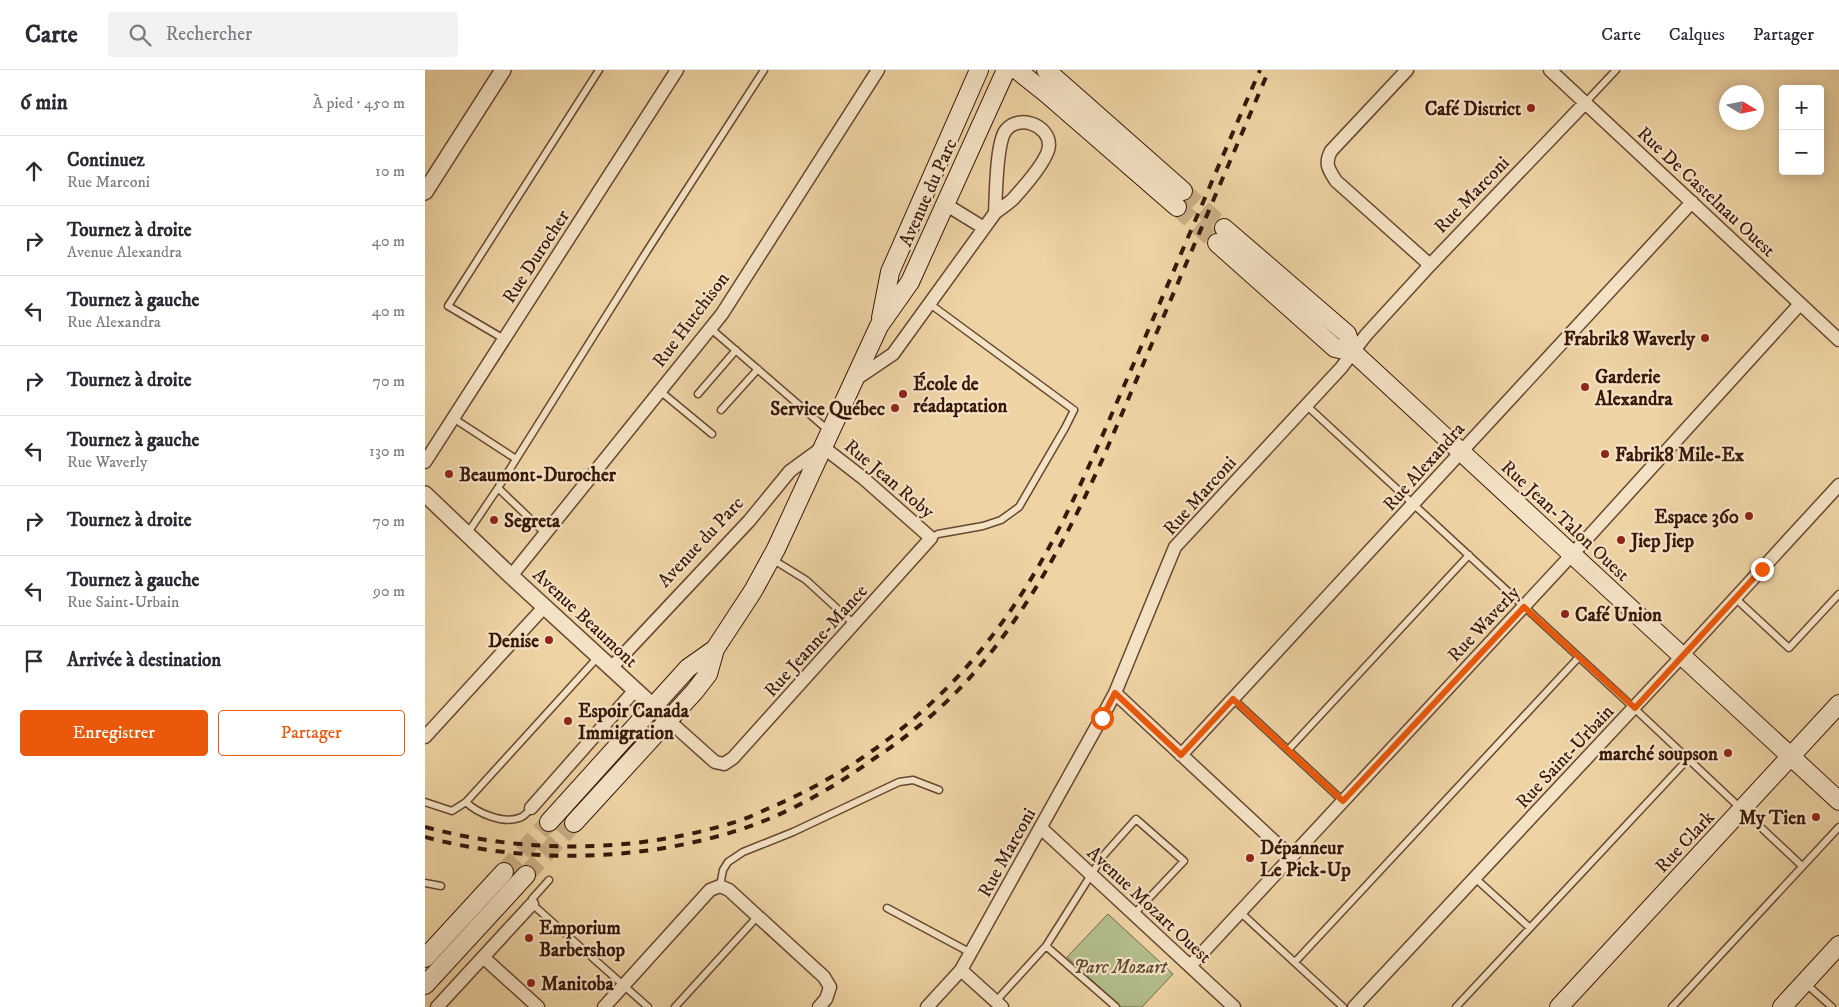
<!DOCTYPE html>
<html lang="fr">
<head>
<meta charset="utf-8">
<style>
	:root { --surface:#fff; --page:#f2f2f3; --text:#2b2b33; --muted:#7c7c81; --line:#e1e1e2; --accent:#ea580c }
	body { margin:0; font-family:"IM FELL DW Pica",serif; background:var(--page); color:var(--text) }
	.controls { position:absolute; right:15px; top:15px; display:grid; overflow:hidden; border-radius:5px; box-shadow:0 2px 12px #0003 }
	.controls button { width:45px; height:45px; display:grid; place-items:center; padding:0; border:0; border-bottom:1px solid var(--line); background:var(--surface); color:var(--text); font:25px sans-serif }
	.compass { position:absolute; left:1294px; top:15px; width:45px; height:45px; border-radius:50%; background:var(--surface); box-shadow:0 2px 12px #0003; rotate:100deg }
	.stop { position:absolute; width:15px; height:15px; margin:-11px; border:4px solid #ea580c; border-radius:50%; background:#fff }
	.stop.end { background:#ea580c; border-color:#fff; box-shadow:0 1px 5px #0008 }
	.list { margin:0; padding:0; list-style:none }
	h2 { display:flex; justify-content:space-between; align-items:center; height:65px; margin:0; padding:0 20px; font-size:21px }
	h2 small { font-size:16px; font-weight:400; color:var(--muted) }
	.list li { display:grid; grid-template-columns:32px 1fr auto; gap:15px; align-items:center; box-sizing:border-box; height:70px; padding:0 20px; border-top:1px solid var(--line) }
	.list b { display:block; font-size:19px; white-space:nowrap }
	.list p { margin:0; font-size:16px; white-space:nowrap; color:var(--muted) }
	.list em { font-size:16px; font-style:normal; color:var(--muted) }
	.actions { display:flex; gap:10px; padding:15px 20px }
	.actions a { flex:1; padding:11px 0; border:1px solid var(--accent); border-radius:5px; text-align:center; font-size:18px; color:var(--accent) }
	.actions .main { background:var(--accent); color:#fff }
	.icon { flex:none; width:28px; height:28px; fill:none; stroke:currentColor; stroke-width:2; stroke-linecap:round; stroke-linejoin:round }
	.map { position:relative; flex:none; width:1414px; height:937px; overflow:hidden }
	header { display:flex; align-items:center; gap:30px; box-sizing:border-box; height:70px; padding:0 25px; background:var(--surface); border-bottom:1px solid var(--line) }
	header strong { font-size:24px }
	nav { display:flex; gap:28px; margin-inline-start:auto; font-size:18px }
	.search { width:350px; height:45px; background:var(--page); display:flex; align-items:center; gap:12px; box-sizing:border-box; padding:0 18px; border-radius:5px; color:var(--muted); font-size:19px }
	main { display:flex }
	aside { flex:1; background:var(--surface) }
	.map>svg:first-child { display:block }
	.green { fill:#b3be8b; stroke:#766b4a }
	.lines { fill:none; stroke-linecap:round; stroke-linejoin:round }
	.secondary-tunnel { stroke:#caae85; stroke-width:18; stroke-dasharray:18 9; stroke-linecap:butt }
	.service-casing { stroke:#664730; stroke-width:9 }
	.minor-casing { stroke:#664730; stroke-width:15 }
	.tertiary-casing { stroke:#664730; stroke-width:18 }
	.secondary-casing { stroke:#39180a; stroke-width:20 }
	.service { stroke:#f4e2c4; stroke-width:6 }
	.minor { stroke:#f4e2c4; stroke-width:12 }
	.tertiary { stroke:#f4e2c4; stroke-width:15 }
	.secondary { stroke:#f4e2c4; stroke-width:18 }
	.rail { stroke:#39180a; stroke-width:4; stroke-dasharray:9 9; stroke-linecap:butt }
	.route { stroke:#ea580c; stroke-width:6 }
	.poi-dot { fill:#8f2418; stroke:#f4e2c4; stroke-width:2 }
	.labels { text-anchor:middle; stroke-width:4.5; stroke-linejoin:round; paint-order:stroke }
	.poi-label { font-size:19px; font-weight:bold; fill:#39180a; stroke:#f4e2c4; text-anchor:start }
	.street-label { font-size:19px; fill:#39180a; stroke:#f4e2c4 }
	.park-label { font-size:19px; font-style:italic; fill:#5e4a31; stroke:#f4e2c4 }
</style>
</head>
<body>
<header>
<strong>Carte</strong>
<div class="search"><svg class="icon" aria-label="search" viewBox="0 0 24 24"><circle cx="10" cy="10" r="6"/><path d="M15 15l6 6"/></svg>Rechercher</div>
<nav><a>Carte</a><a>Calques</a><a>Partager</a></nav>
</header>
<main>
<aside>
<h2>6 min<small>À pied · 450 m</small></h2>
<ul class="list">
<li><svg class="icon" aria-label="ahead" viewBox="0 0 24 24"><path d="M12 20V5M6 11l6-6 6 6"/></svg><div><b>Continuez</b><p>Rue Marconi</p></div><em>10 m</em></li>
<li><svg class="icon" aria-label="right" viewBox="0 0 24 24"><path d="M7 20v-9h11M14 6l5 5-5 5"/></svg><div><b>Tournez à droite</b><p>Avenue Alexandra</p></div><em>40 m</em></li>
<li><svg class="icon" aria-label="left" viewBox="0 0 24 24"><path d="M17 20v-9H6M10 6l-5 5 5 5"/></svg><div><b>Tournez à gauche</b><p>Rue Alexandra</p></div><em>40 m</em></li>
<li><svg class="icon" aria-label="right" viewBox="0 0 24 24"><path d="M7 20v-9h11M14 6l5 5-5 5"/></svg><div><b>Tournez à droite</b></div><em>70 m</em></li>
<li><svg class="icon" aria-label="left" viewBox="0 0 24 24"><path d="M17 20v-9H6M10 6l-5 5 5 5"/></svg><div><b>Tournez à gauche</b><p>Rue Waverly</p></div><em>130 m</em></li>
<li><svg class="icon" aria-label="right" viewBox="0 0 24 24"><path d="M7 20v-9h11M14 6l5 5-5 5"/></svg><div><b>Tournez à droite</b></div><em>70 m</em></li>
<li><svg class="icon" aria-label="left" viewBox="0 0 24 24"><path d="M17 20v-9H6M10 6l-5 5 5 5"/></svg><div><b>Tournez à gauche</b><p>Rue Saint-Urbain</p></div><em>90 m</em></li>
<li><svg class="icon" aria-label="arrive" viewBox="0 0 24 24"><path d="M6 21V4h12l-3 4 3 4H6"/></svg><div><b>Arrivée à destination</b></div></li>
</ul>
<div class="actions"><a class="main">Enregistrer</a><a>Partager</a></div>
</aside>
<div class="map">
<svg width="1414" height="937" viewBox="0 0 1414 937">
	<rect width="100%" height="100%" fill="#eed3a4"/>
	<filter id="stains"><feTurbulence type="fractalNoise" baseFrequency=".004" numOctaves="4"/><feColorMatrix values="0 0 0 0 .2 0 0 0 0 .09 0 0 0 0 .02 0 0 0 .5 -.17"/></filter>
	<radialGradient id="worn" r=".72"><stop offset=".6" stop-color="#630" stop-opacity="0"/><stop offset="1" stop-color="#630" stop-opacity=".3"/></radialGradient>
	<path class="green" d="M683,844L748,904L717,937H696L642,887Z"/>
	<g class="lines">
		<path class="secondary-tunnel" d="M758,121L799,158
			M752,137L792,173
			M79,802L124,752
			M101,805L149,753"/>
		<g class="service-casing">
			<path id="service" d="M1160,33L1191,0
				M505,234L649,340L640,358L594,437L576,450L558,456L513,464L506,468
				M285,258L404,361
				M79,269L23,236L174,0
				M235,321L287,364
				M273,324L311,280
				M881,335L1209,638L1377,796
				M296,340L333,299
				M28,348L91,389
				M120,463L73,418L222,181L339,0
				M42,464L73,418
				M347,489L381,510L429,554
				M1310,528L1364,578L1414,524
				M808,629L918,731
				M863,680L1044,485
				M0,732L27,741L41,732
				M106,738C103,742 99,747 94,748C78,754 52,743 41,732L173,587
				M1050,808L1105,858
				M124,810L107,829V834L223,937
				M0,813L16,816
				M295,816L298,800L303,792L318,782L368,762L474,712L488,710L514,720
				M462,838L546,883
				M815,842L918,937
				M621,876L691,937
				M870,892L1154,587
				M1380,913L1407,937
				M571,931L621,876L678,786L711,749L759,791L709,844
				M250,937L333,846
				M1031,937L1263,689
				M1247,937L1414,757"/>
		</g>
		<g class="minor-casing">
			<path id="minor" d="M982,0L906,81C899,94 904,100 911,111L1005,195
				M1125,0L1414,270
				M520,134L559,158
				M431,309L468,284L570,143C576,138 583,134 588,129C598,118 624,89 624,75C624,55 594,44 581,60C571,72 571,126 570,143
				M0,392L252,0
				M86,506L297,244L453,0
				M186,598L324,451L365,401L398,377L438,408L506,468L308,688L299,694L290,692L243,650
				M690,623L866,787
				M0,667L120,536
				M756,685L1267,132
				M106,738L210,620
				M616,758L809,937
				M58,887L113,937
				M765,896L1166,464L1375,234
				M536,900L577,937
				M12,937L107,834
				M179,937L285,820L295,816L304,820L399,907L405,917L401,929L394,937
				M502,937L536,900L541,891L682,638L690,623L750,477L916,298L941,265L1005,195L1160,33
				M929,937L1257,586L1414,415"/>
		</g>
		<g class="tertiary-casing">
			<path id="tertiary" d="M0,122L78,0
				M0,424L86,506L243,650"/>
		</g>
		<g class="secondary-casing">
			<path id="secondary" d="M592,0L622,24L752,137
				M621,0L758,121
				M799,158L922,264L928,282L1414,731
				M792,173L910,278L928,282
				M456,248L465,202L554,0
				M124,752L263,598L290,579
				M149,753L270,621L283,604L290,579L328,521L351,479L454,256L485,212L581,0
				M0,888L79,802
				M0,915L101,805
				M1134,937L1414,634
				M1357,937L1414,875"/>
		</g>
		<use href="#service" class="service"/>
		<use href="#minor" class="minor"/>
		<use href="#tertiary" class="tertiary"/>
		<use href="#secondary" class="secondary"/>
		<path class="rail" d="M0,757C100,784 208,783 307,753C319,750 331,744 342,739C431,702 513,639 570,562C628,486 664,396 702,309C747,206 790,103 835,0
			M0,767C101,794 214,792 314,760C363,744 408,718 450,688C482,667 513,642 539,614C599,549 642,468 678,388L844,0"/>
	</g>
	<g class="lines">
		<path class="route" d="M677,648L690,623L756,685L808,629L918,731L1099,537L1210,638L1337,499"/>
	</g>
	<g class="poi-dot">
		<circle cx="1106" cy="38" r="5"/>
		<circle cx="1280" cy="268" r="5"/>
		<circle cx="1160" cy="317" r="5"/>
		<circle cx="478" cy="324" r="5"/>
		<circle cx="470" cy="338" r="5"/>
		<circle cx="1180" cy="384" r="5"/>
		<circle cx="24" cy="404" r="5"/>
		<circle cx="1324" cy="446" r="5"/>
		<circle cx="69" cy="450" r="5"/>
		<circle cx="1196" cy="470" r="5"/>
		<circle cx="1140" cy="544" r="5"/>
		<circle cx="124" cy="570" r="5"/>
		<circle cx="143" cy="651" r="5"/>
		<circle cx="1303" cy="683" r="5"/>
		<circle cx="1391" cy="747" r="5"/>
		<circle cx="825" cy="788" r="5"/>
		<circle cx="104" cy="868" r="5"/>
		<circle cx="106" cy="913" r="5"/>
	</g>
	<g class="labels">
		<g class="poi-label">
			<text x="1096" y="45" text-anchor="end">Café District</text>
			<text x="1270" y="275" text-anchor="end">Frabrik8 Waverly</text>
			<text x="1170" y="313">Garderie<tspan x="1170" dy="22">Alexandra</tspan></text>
			<text x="488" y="320">École de<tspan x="488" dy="22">réadaptation</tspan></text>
			<text x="460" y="345" text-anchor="end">Service Québec</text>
			<text x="1190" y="391">Fabrik8 Mile-Ex</text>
			<text x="34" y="411">Beaumont-Durocher</text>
			<text x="1314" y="453" text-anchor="end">Espace 360</text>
			<text x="79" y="457">Segreta</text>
			<text x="1206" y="477">Jiep Jiep</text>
			<text x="1150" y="551">Café Union</text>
			<text x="114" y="577" text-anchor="end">Denise</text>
			<text x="153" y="647">Espoir Canada<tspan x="153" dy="22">Immigration</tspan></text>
			<text x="1293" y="690" text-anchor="end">marché soupson</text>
			<text x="1381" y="754" text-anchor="end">My Tien</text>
			<text x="835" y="784">Dépanneur<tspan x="835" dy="22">Le Pick-Up</tspan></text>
			<text x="114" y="864">Emporium<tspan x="114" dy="22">Barbershop</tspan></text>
			<text x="116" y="920">Manitoba</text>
		</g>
		<g class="street-label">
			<text transform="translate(1282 121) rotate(43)" y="7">Rue De Castelnau Ouest</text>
			<text transform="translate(502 122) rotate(-66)" y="7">Avenue du Parc</text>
			<text transform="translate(1046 124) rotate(-46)" y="7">Rue Marconi</text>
			<text transform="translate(110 186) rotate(-57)" y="7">Rue Durocher</text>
			<text transform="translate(265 249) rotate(-53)" y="7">Rue Hutchison</text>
			<text transform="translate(998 396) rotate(-48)" y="7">Rue Alexandra</text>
			<text transform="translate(465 408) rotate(40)" y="7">Rue Jean Roby</text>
			<text transform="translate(774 425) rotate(-48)" y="7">Rue Marconi</text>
			<text transform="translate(1141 450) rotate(43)" y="7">Rue Jean-Talon Ouest</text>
			<text transform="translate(275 471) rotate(-47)" y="7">Avenue du Parc</text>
			<text transform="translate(161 547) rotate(43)" y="7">Avenue Beaumont</text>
			<text transform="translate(1058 553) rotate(-47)" y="7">Rue Waverly</text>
			<text transform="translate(390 570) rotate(-48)" y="7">Rue Jeanne-Mance</text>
			<text transform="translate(1139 686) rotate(-47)" y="7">Rue Saint-Urbain</text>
			<text transform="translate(1259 771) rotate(-47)" y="7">Rue Clark</text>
			<text transform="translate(581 782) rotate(-61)" y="7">Rue Marconi</text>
			<text transform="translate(725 834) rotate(43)" y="7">Avenue Mozart Ouest</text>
		</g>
		<g class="park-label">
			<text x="695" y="903">Parc Mozart</text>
		</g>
	</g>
	<rect width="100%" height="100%" filter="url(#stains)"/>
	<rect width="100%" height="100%" fill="url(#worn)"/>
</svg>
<div class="controls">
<button>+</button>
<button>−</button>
</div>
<svg class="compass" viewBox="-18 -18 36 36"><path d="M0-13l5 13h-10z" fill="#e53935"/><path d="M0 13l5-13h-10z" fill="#7c7c81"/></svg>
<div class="stop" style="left:677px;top:648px"></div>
<div class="stop end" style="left:1337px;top:499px"></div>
</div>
</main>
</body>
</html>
